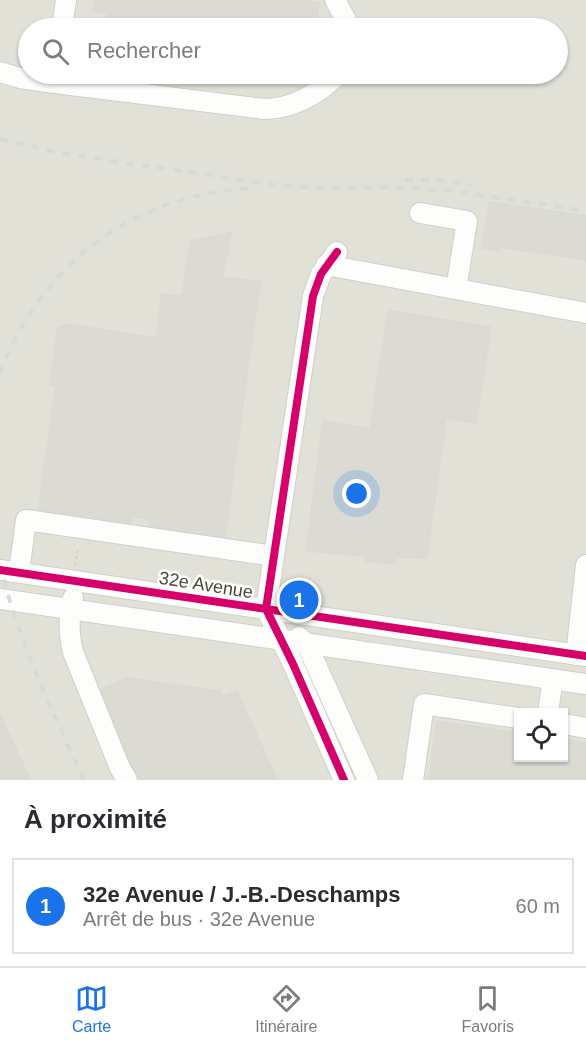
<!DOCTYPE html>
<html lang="fr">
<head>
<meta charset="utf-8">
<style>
	:root { --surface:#fff; --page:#f7f7f7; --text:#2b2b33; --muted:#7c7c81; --line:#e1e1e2; --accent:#1a73e8 }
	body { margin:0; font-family:Helvetica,sans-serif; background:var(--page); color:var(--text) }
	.controls { position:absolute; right:18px; bottom:18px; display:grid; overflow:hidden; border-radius:0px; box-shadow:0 2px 4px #0004 }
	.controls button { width:54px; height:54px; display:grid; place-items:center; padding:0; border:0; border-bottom:2px solid var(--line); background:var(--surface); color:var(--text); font:30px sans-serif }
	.you { position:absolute; left:357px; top:494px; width:21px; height:21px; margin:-15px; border:4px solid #fff; border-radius:50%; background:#1a73e8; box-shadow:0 0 0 9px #1a73e833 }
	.badge { display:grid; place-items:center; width:39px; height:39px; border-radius:50%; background:var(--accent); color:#fff; font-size:20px; font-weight:700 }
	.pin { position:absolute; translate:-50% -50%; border:3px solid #fff; box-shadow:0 2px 6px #0006 }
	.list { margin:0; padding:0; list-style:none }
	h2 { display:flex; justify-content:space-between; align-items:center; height:78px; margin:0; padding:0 24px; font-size:26px }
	h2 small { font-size:20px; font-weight:400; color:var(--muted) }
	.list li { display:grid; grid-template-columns:39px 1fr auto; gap:18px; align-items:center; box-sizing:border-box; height:96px; margin:0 12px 12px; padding:0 12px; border:2px solid var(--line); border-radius:0px }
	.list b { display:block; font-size:22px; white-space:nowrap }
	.list p { margin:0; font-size:20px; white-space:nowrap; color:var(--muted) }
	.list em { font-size:20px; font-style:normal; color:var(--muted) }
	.icon { flex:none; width:33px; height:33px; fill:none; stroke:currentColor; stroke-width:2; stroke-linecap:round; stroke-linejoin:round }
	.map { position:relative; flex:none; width:586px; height:780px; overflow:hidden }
	.search { position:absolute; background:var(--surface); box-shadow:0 2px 4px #0004; left:18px; right:18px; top:18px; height:66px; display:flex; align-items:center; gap:15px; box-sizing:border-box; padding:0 21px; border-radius:33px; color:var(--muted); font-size:22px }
	.sheet { height:186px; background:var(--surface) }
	nav { display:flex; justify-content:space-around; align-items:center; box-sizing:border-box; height:84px; border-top:2px solid var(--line); background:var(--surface); font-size:16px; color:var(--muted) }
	nav a { display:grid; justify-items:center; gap:3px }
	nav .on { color:var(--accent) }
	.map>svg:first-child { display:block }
	.industrial { fill:#e2e1d8; fill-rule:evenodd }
	.building { fill:#dcdbd3; stroke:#dbdad0; stroke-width:1.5 }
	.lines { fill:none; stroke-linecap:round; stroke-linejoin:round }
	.minor-casing { stroke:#d0d0c8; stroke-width:22 }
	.path { stroke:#d2d2ca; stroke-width:2; stroke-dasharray:3 3; stroke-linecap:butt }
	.minor { stroke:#fdfdfc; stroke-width:20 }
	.rail { stroke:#d9d9d8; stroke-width:4; stroke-dasharray:8 8; stroke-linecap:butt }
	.cycleway-casing { stroke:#fff; stroke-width:11 }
	.cycleway { stroke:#d6006c; stroke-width:8 }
	.labels { text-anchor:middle; stroke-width:5; stroke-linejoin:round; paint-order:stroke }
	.street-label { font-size:18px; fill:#4a4835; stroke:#fff }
</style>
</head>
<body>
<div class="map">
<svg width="586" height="780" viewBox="0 0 586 780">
	<rect width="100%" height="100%" fill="#f2f2ea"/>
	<path class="industrial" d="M0,0H586V780H0ZM28,28H558V74H28ZM518,712H564V758H518Z"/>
	<path class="building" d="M94,0H296L319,3L316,28H106L108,13L93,11Z
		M489,202L586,216V260L500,247L499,251L482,248Z
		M231,233L223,277L261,282L253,332L159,318L161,294L182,296L190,241Z
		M388,310L491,327L476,423L446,419L427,558L396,557L395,564L365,561V556L306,551L323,421L370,429Z
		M159,318L253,332L225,537L149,526L150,519L131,516Z
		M66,324L157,338L130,523L38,509L56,386L50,385L57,329Z
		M126,678L220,691L222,697L237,691L277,780H137L98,691Z
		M0,714L30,780H0Z
		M437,721L518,733V758H564V739L586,743V780H429Z"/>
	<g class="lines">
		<g class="minor-casing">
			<path id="minor" d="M335,0L346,20L348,28
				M62,28L66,0
				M0,72L20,78L55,83L56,74
				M55,83L264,109C292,109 319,94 338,74
				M420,213L467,221L456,289
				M337,252L321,274L313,296L266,609L293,664L344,780
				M326,265L586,313
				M0,570L586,656
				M19,572L26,520L274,556
				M73,598C69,618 68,632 73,652L120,768L127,780
				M0,599L586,684
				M299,637L306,643L313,658L368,780
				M576,655L586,565
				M548,712L553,679
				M564,724L586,728
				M413,780L424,704L518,718"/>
		</g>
		<path class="path" d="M75,565L78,548"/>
		<use href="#minor" class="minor"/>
		<path class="rail" d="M0,139L54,152L275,185L318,188L390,187L441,190L467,193L586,211
			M405,180H437L473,185
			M0,373C43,260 136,194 255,188
			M0,564C17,639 52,710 84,780"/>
		<g class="cycleway-casing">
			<path id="cycleway" d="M337,252L321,274L313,296L266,609L293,664L344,780
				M0,570L586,656"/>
		</g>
		<use href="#cycleway" class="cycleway"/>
	</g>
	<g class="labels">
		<g class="street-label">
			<text transform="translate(206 585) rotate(9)" y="6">32e Avenue</text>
		</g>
	</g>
</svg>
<div class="controls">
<button><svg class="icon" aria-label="locate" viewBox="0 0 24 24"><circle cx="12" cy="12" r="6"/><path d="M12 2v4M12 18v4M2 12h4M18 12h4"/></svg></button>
</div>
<div class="you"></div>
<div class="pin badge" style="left:299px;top:600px">1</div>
<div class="search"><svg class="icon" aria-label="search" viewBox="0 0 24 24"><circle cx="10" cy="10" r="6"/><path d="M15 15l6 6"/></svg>Rechercher</div>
</div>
<section class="sheet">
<h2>À proximité<small></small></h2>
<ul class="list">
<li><span class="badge">1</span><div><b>32e Avenue / J.-B.-Deschamps</b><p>Arrêt de bus · 32e Avenue</p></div><em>60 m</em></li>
</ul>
</section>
<nav>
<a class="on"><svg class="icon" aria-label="map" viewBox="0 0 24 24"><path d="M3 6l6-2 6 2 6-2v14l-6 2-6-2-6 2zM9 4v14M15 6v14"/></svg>Carte</a>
<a><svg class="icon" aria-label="directions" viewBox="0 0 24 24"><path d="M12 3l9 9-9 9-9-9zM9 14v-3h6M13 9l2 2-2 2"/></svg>Itinéraire</a>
<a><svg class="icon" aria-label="saved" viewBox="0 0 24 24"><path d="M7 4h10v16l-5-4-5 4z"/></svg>Favoris</a>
</nav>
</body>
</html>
